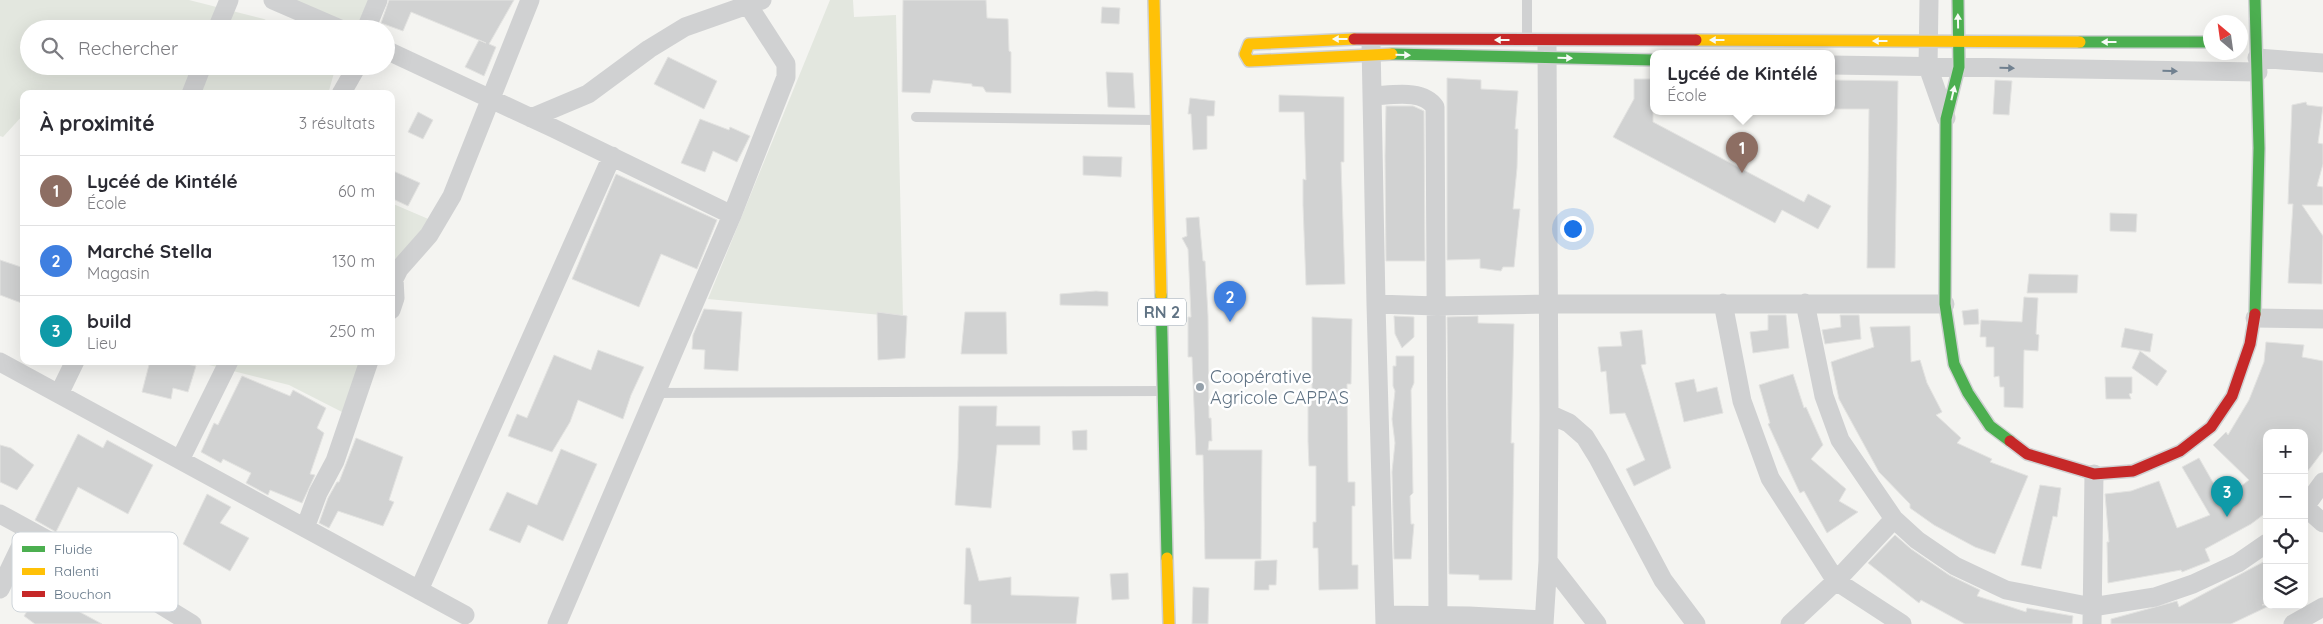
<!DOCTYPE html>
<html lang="fr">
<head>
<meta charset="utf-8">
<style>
	:root { --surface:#fff; --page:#f2f2f3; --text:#2b2b33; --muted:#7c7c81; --line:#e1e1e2; --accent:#5a6069 }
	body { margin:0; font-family:Quicksand,sans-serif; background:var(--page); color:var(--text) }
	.controls { position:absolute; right:15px; bottom:15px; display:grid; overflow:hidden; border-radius:10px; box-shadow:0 5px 20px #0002 }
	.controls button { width:45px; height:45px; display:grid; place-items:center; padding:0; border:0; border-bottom:1px solid var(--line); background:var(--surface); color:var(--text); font:25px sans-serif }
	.compass { position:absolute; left:2203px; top:15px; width:45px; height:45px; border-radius:50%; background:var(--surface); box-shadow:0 5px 20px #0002; rotate:331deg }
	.you { position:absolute; left:1572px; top:228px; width:18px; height:18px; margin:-12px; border:4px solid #fff; border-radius:50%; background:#1a73e8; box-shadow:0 0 0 8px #1a73e833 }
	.badge { display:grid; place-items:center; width:32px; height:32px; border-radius:50%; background:var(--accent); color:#fff; font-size:16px; font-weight:700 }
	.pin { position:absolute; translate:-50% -41px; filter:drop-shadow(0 1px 2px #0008) }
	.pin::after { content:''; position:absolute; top:26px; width:18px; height:15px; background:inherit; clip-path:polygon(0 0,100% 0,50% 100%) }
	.popup { position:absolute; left:1650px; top:50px; width:185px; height:65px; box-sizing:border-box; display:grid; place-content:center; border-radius:10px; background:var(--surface); filter:drop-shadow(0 1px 4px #0005); font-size:16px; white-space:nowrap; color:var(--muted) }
	.popup b { font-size:19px; color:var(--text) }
	.popup::after { content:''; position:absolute; left:50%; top:100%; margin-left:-10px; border:10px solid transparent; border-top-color:var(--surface) }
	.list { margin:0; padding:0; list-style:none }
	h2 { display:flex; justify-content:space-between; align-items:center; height:65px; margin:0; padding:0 20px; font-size:21px }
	h2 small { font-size:16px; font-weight:400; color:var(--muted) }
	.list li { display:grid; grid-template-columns:32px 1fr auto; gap:15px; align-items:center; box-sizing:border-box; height:70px; padding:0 20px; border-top:1px solid var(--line) }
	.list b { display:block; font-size:19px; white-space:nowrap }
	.list p { margin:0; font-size:16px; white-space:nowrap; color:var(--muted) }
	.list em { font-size:16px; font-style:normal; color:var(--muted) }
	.icon { flex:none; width:28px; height:28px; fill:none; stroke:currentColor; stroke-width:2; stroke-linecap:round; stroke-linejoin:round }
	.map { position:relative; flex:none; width:2323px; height:624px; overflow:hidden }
	.search { position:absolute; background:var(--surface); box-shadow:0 5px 20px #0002; left:20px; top:20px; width:375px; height:55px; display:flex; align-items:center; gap:12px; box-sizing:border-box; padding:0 18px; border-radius:28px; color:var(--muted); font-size:19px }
	.panel { position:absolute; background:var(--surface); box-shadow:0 5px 20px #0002; left:20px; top:90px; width:375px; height:275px; border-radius:10px }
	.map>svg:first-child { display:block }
	.green { fill:#e3e7df }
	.building { fill:#d1d2d2; stroke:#e3e3e1 }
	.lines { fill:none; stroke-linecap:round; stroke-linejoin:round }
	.fast-casing { stroke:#cfd1d2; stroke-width:14 }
	.slow-casing { stroke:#cfd1d2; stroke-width:14 }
	.jam-casing { stroke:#cfd1d2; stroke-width:14 }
	.lane { stroke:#d0d1d2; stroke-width:10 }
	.street { stroke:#d0d1d2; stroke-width:19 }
	.fast { stroke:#4caf50; stroke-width:11 }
	.slow { stroke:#ffc107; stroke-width:11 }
	.jam { stroke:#c62828; stroke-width:11 }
	.oneway { fill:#f6fbf6 }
	.oneway2 { fill:#718190 }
	.poi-dot { fill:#94a0aa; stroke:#fff; stroke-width:2 }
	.labels { text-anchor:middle; stroke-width:5; stroke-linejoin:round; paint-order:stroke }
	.shield { fill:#fff; stroke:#909da9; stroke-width:1 }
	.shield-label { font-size:16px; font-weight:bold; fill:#607384 }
	.poi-label { font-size:18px; fill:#607384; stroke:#fff; text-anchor:start }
	.key { fill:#fff; stroke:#cfd5da; stroke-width:1 }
	.key-label { font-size:14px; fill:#607384 }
</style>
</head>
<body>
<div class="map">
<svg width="2323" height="624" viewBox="0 0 2323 624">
	<rect width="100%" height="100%" fill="#f4f4f1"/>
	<path class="green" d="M0,0H189L264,19L283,29H29V66H336L328,94H24V114L3,137L0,136Z
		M292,0H374L364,29H350Z
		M830,0H853L854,17L896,15L903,317L708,299Z
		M391,203L433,221L391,269Z
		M193,361H365L344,413L289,385Z"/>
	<path class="building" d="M389,0H514L489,44L496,47L484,76L465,67L479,40L486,43L411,12L403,31L381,23Z
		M903,0H986L987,18L1008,19L1009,51L1011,52V93L986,92L983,87L972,86V84L933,80L930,93L902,92Z
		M1102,7L1120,8L1119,24L1101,23Z
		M668,57L717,81L704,109L654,84Z
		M1106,72L1133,73L1135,108L1108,107Z
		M1447,78L1481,80V89L1518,91L1515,129H1518L1517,168L1513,209H1520L1514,267H1503L1501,271L1480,268V259L1447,260Z
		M1634,79H1653V122L1804,202L1808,194L1831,206L1818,229L1782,210L1775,223L1613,137L1634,99Z
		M1831,80L1898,81L1895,268H1867L1869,109H1831Z
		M1995,80L2012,81L2009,115L1993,114Z
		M1279,95L1344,97V162H1341L1345,284L1306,285L1303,205V179L1306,180L1304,112H1279Z
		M1190,98L1215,101L1214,116H1207V149L1193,150L1191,114H1188Z
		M2306,102L2307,105L2323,107L2318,143L2323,144V164L2317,186L2323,187V205H2302L2323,236L2322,284L2288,283L2293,204H2288L2292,105Z
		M1386,106H1413L1424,111L1425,261H1386L1385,156Z
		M418,112L433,120L423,139L408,132Z
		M700,119L729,130L730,127L750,136L737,162L713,151L705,172L681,163Z
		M1083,156L1122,157L1121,177L1083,175Z
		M391,170L420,183L408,206L391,198Z
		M616,174L717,220L697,269L661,254L639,307L572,279Z
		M2110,213L2137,214L2136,232L2110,231Z
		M1199,217L1203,261H1205L1208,316L1209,418H1211L1212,441H1209L1208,450H1262L1261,559H1205L1203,455H1196L1192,357H1188V317H1191L1188,249L1182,238L1187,236L1186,218Z
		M0,260L24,268V304L0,295Z
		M2029,274L2078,275L2077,293H2027Z
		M1096,291L1108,292V306L1060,305V294Z
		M2024,297L2038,298L2036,334L2039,335L2038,351L2024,350L2023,408L2004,407V387H2000L1999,376L1994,377V347H1986V337H1980L1981,320L2022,322Z
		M704,309L742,312L738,371L704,369L705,350L692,349L693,335Z
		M1978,309L1979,324L1964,325L1962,311Z
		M877,312L907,316L905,358L878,360Z
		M965,312H1006L1007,354H961Z
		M1768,315H1786L1789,348L1753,353L1750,332L1768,330Z
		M1840,315H1859L1861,339L1825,344L1822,330L1841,327Z
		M1394,316L1414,317V337L1402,348L1395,334Z
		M1478,316V323L1514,324L1511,443H1514L1512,580H1479V575L1449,574L1447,317Z
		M1312,317L1352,319L1351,384H1347L1348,482H1355V506H1352V565H1358V589L1319,590L1318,548H1313V522H1316V466H1309L1308,441V399H1312Z
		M1910,326L1911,362L1920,360L1927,383L1942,412L1936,415L1961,438L1957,443L1992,459L1990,462L2028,476L1995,554L1975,547L1934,525L1910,508V504L1879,472L1839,399L1831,362L1874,347L1870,327Z
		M2125,328L2153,334L2150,352L2121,347Z
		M1642,330L1646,364L1641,365L1671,468L1634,486L1626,469L1645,460L1625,413L1610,414L1606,371L1601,372L1598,347L1622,346L1620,332Z
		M2266,342L2304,345L2302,357L2323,361V451L2304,476V433H2267V512L2251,524L2205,549L2210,561L2182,572L2181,570L2108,583L2107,542H2109L2105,494L2131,491L2159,481L2177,528L2210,515L2182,467L2199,458L2223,500L2249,480L2213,445L2226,432L2228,435L2249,400L2264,362Z
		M598,350L644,367L631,395L623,419L578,400L570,422L552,452L508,436L517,414L527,418L554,355L591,370Z
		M2140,351L2167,371L2157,386L2132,368Z
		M1396,356H1414V383L1411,390L1413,493L1410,496L1411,524H1414L1411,559H1394L1392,472L1395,443L1392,419L1395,391L1393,386V366H1396Z
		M150,361H173L196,366L188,392L173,388L171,399L142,392Z
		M1793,374L1804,408L1806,407L1823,445L1811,459L1846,489L1839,501L1858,512L1827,533L1804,491L1800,493L1784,459L1768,424L1770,423L1759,385Z
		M242,376L290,396L293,390L326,408L317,428L324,433L310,474L315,475L302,503L270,490L268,495L246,483L251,473L223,459L221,463L201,452L214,423L218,425Z
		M2105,377H2132V393L2129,394L2131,399H2106Z
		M1694,379L1697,392L1717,387L1723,413L1684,422L1675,383Z
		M959,406H997L996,426H1040V445H997L991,508L955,505L958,459Z
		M1087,430V450H1073L1072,431Z
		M78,434L103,448L107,440L153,465L128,514L78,487L56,532L35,520Z
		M356,438L403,457L389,500L394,502L383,526L338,511L329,528L319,523L328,498L337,482H339Z
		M0,445L11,448L34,465L17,490L0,482Z
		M561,449L597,464L563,541L528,525L520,543L489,530L507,492L537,505Z
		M2040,485L2061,488L2057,517L2053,516L2041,569L2021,565Z
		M207,494L231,507L220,523L249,538L230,571L183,544Z
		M1895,535L1911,549L1949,575L1980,590L1977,596L2026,612L2027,608L2073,616L2072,624H1965L1921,600L1919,603L1868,563Z
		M966,548H970L979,581L1011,577V595L1079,597L1076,624H971V605L964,604Z
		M1277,560L1276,585H1269V590H1254L1255,561Z
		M2267,560V602L2262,605H2271L2231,624H2111V619L2177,601L2179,607Z
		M1128,573L1129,599L1112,600L1110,574Z
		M50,576L72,591L65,604L102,624H35L24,616Z
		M1193,587L1209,588L1208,624H1192Z"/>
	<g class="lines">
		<g class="fast-casing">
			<path id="fast" d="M1958,0L1959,67L1946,119L1945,304L1954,364L1968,393L1990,426L2010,441
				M2255,0L2259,148L2255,314
				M2080,42H2210
				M1392,54L1653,60
				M1161,295L1167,558"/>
		</g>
		<g class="slow-casing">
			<path id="slow" d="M1154,0L1161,295
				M1354,39L1249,44L1245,54L1249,61L1392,54
				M1696,40L2080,42
				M1167,558L1169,624"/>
		</g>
		<g class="jam-casing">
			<path id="jam" d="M1354,39L1696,40
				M2010,441L2027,454L2094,474L2133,471L2180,451L2211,427L2232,396L2250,344L2255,314"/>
		</g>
		<path class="lane" d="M1527,39V0
			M916,117L1155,120
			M656,393L1163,391"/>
		<path class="street" d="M273,0L340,29
			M1929,0L1928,67L1946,118
			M217,29L229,0
			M366,29L378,0
			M1371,43L1376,304L1385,624
			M386,50L553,128L732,215
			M2257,58L2323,63
			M1831,65L2258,72
			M191,94L202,66
			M341,94L357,66
			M1373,96C1393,95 1423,89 1435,107L1438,616
			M531,118L588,94L649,49L685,27L762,0
			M1723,303L1742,401L1770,478L1836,581L1902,624
			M1805,303L1824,396L1840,440L1894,519L1917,540L1955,566L2006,590L2092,607L2155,597L2193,584L2238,563L2267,543
			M1376,304L1437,306L1547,304H1945
			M391,310L395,298L394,279L399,269L429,235L452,196L530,0
			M2255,318L2323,319
			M0,362L465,615
			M59,394L75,361
			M1549,414L1569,423L1585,437L1598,458L1663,580L1696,624
			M180,460L229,361
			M2305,507L2323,523
			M2304,508L2323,482
			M0,514L117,578L192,624
			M305,528L318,493L335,461L369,361
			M1548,561L1597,624
			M0,589L28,531
			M419,590L612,156
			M1385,615L1469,616L1544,620
			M557,624L732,215L786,77V64L748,5
			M1544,624L1548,561L1549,414L1547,45
			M1790,624L1836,581L1894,519
			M2092,624L2094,474
			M2293,624L2323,607"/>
		<use href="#fast" class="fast"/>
		<use href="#slow" class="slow"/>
		<use href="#jam" class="jam"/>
	</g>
	<defs><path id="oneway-solid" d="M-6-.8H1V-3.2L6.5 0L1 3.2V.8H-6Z" transform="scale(1.25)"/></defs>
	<g class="oneway">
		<use href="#oneway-solid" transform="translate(1958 21) rotate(-91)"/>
		<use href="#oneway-solid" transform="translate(1340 39) rotate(-180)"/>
		<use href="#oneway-solid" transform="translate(1502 40) rotate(180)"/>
		<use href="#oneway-solid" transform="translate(1717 40) rotate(-180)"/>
		<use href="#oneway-solid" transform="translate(1880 41) rotate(-180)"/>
		<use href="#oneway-solid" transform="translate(2109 42) rotate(-180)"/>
		<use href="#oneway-solid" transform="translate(1403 55) rotate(1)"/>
		<use href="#oneway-solid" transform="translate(1565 58) rotate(1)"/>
		<use href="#oneway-solid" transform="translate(1953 93) rotate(-77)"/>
	</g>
	<g class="oneway2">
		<use href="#oneway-solid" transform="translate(2007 68) rotate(1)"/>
		<use href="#oneway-solid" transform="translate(2170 71) rotate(1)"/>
	</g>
	<circle class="poi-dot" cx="1200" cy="387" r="5"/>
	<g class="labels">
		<rect class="shield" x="1138" y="298.5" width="48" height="27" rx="4"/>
		<g class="shield-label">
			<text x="1162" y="318">RN 2</text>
		</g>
		<g class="poi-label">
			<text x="1210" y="383">Coopérative<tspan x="1210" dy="21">Agricole CAPPAS</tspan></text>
		</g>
	</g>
	<rect x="12" y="532" width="166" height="80" rx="8" class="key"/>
	<rect x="22" y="546" width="23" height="6" fill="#4caf50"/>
	<rect x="22" y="568" width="23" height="7" fill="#ffc107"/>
	<rect x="22" y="591" width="23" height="6" fill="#c62828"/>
	<g class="key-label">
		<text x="54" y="554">Fluide</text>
		<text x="54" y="576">Ralenti</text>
		<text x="54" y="599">Bouchon</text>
	</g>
</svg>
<div class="controls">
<button>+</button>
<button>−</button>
<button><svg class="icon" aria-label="locate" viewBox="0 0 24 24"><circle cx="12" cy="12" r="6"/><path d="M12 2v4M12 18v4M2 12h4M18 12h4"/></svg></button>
<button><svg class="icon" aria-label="layers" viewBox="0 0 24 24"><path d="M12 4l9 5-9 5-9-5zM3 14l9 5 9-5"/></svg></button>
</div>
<svg class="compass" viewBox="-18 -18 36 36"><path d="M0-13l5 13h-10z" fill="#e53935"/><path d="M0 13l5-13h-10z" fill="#7c7c81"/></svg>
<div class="you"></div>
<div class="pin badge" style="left:1742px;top:173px;background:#8d6e63">1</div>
<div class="popup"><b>Lycéé de Kintélé</b>École</div>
<div class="pin badge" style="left:1230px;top:322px;background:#3f7fe0">2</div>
<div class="pin badge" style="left:2227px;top:517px;background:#0f9aa8">3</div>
<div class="search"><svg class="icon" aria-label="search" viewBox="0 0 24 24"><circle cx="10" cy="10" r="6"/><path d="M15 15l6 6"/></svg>Rechercher</div>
<section class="panel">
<h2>À proximité<small>3 résultats</small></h2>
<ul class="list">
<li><span class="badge" style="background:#8d6e63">1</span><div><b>Lycéé de Kintélé</b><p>École</p></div><em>60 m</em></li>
<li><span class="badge" style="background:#3f7fe0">2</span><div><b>Marché Stella</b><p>Magasin</p></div><em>130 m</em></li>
<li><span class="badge" style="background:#0f9aa8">3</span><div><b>build</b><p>Lieu</p></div><em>250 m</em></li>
</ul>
</section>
</div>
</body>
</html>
